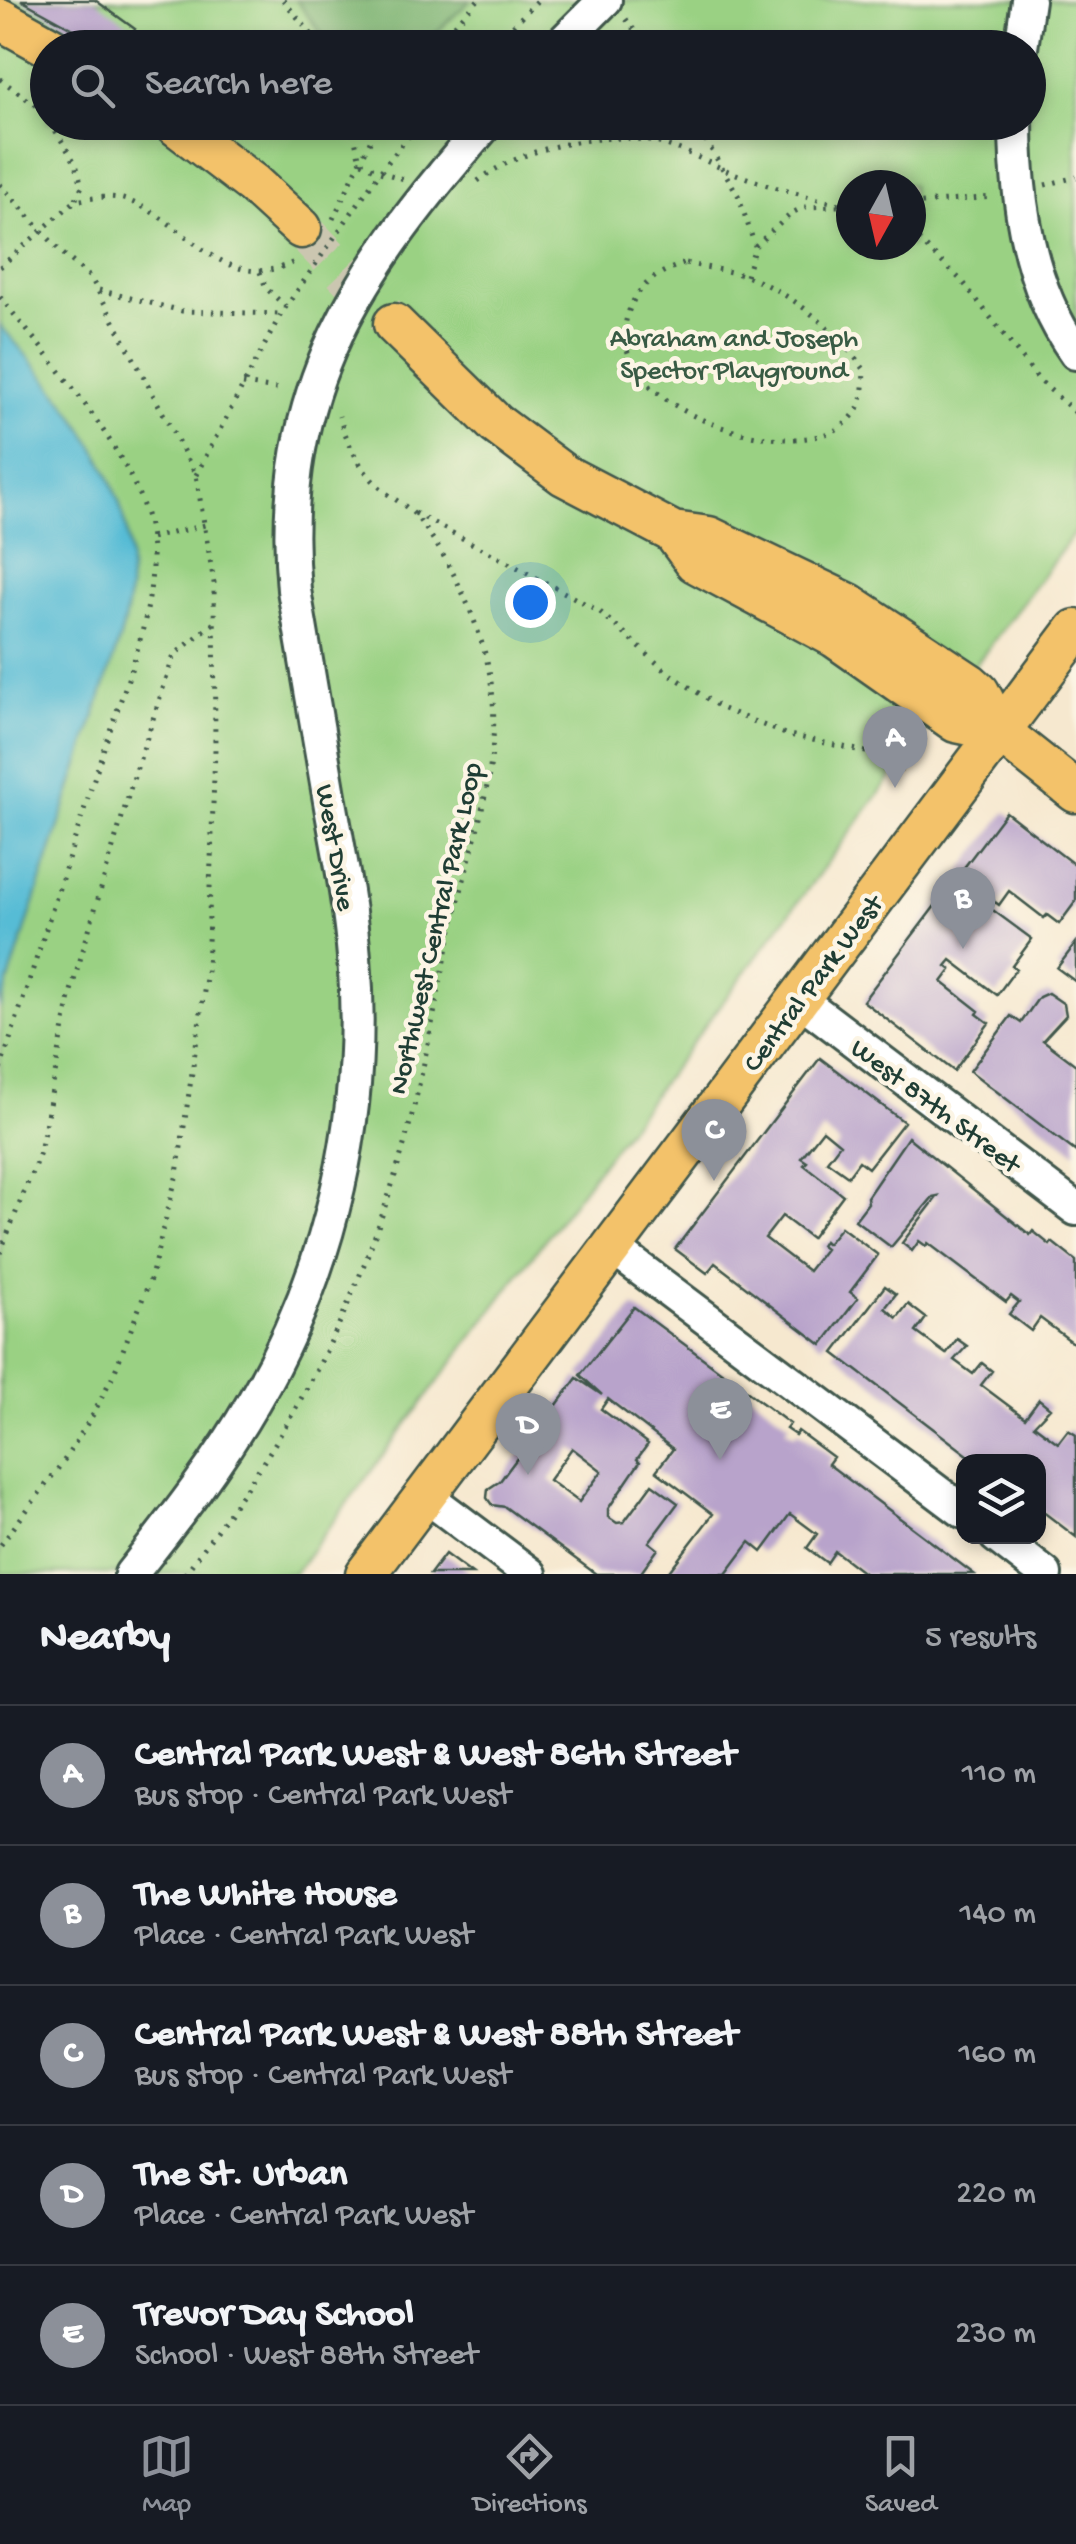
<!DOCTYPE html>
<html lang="en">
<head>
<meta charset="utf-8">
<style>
	:root { --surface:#171b24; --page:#20242c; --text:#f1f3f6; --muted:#9ea1a6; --line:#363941; --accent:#8c9099 }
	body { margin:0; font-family:"Gochi Hand",sans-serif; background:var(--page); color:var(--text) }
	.controls { position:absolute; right:30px; bottom:30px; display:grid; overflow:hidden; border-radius:20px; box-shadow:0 5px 15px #0003 }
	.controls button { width:90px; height:90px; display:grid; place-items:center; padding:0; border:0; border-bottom:2px solid var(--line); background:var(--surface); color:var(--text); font:50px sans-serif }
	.compass { position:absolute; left:836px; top:170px; width:90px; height:90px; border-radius:50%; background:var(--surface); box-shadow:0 5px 15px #0003; rotate:188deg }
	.you { position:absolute; left:530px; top:602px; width:35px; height:35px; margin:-25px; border:8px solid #fff; border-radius:50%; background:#1a73e8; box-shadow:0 0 0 15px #1a73e833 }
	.badge { display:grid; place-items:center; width:65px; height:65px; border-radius:50%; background:var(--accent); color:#fff; font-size:32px; font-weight:700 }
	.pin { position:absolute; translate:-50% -82px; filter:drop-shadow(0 2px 5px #0008) }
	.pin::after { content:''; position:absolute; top:52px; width:35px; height:30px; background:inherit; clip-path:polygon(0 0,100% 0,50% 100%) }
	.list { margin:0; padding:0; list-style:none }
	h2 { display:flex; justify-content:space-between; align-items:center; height:130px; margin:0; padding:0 40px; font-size:42px }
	h2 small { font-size:32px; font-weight:400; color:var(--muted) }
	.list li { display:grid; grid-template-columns:65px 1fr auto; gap:30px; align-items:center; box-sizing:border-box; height:140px; padding:0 40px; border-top:2px solid var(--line) }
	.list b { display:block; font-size:38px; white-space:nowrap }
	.list p { margin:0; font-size:32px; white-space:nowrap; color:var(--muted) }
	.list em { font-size:32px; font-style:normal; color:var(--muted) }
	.icon { flex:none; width:55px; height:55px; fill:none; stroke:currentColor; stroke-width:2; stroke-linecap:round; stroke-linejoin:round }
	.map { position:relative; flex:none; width:1076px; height:1574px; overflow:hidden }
	.search { position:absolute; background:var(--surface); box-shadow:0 5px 15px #0003; left:30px; right:30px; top:30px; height:110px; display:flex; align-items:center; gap:25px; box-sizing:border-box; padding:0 35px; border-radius:55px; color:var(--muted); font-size:38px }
	.sheet { height:830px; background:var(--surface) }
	nav { display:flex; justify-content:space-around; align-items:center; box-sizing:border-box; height:140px; border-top:2px solid var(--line); background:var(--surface); font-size:28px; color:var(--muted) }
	nav a { display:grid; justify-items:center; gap:5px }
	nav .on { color:var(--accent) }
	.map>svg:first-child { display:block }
	.green { fill:#9ad183; stroke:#5c875c; stroke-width:2.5; fill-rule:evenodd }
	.forest { fill:#7bb371; stroke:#4d7852; stroke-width:2.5 }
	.water { fill:#57bcd5; stroke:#3b7c84; stroke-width:2.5 }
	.building { fill:#b8a3cb; fill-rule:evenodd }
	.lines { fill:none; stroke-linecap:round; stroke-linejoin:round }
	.major-tunnel { stroke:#cbc6b0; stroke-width:40; stroke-dasharray:40 20; stroke-linecap:butt }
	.minor-casing { stroke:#3f574b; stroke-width:38 }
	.major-casing { stroke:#3f574b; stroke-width:45 }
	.path { stroke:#3f574b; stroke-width:5; stroke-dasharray:2.5 8; stroke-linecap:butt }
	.minor { stroke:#fff; stroke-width:32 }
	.major { stroke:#f3c26a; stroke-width:40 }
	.path-bridge { stroke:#3f574b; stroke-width:5; stroke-dasharray:2.5 8; stroke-linecap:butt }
	.labels { text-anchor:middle; stroke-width:9; stroke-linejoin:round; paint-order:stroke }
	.park-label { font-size:28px; fill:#385b44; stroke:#fcf5e5 }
	.street-label { font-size:28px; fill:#1f3d34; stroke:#fcf5e5 }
</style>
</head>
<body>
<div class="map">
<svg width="1076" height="1574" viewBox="0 0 1076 1574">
	<rect width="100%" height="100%" fill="#fcf5e5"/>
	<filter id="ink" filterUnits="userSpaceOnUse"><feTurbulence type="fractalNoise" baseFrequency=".01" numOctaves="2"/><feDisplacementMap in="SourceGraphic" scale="20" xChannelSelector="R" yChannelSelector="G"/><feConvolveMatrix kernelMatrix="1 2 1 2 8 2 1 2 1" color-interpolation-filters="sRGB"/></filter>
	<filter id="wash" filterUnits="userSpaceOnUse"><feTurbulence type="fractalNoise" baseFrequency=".0048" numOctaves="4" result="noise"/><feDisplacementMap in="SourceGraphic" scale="40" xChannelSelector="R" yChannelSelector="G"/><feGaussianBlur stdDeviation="2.25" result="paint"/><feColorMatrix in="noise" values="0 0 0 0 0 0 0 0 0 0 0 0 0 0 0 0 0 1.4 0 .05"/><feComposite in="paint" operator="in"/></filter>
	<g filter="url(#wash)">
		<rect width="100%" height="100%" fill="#f6e8cf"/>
		<path class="green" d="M0,0H1076V531L294,1574H0ZM48,48H1028V122H48ZM851,185H911V245H851Z"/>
		<path class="forest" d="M296,0H471L421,47L332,48Z"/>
		<path class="water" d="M0,325C82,418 158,507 120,638L0,1008Z"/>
		<g id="blocks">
			<path class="building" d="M21,0H95L135,29L121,48H108Z
				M1006,812L1076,866V901L1059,924L1047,915L1044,918L1009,891L999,905L995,902L990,908L1032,939L1012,966L1016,969L997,995L951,960L946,966L951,970L942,982L979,1011L977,1014L989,1023L954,1071L863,1001Z
				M1076,943V982L1057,968Z
				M1048,993L1064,1004L1066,1015L1043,1040L1076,1065V1152L970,1071L1011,1016L1021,1023L1039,997Z
				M820,1058L904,1122L868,1168L859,1161L848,1176L827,1161L840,1144L823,1130L801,1158L807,1162L804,1165L843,1195L811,1238L782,1216L765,1238L808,1271L825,1249L821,1246L824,1241L827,1244L841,1227L878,1255L850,1292L858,1298L822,1345L715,1263L707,1273L675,1249Z
				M908,1137L1030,1235L1033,1231L1050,1245L1052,1242L1076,1261V1345L1040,1318L1031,1331L1009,1314L1019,1302L1011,1296L1006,1302L928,1243L926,1246L919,1241L912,1251L902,1243L938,1196L933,1197L891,1247L855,1220L868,1203L867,1197Z
				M885,1286L896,1294L885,1308L897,1318L908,1304L926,1318L916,1332L946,1354L957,1339L967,1346L954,1360L973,1374L982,1363L992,1371L981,1385L1025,1418L1039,1399L1050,1408L1034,1425L1058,1443L1068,1430L1076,1435V1537L1038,1508V1462H977L834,1353Z
				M634,1307L727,1376L723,1382L733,1390L737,1384L790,1424L786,1429L795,1435L798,1431L833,1457L828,1464L974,1574H865L835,1551L827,1563L807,1548L817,1534L790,1514L762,1552L750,1542L726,1574H667L713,1514L656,1471L673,1449L608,1399L601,1409L648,1444L637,1459L640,1462L608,1509V1517L617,1523L624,1522L652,1484L678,1503L649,1542L658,1549L640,1574H596L505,1507L492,1505L487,1498L488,1489L500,1481L577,1378L602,1395L580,1375ZM572,1448L602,1471L579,1502L549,1480Z
				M445,1554L472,1574H430Z"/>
		</g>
	</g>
	<g filter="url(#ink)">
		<use href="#blocks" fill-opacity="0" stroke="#3f574b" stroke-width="2.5"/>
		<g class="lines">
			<path class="major-tunnel" d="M301,228L394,324"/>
			<g class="minor-casing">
				<path id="minor" d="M557,48L605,0
					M1021,48L1028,0
					M1016,122C1016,201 1029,288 1076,353
					M799,999L1076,1209
					M611,1247L964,1512
					M426,1496L530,1574
					M996,1536L1045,1574
					M131,1574C175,1519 219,1462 254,1401C332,1268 367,1111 354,957C350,906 340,857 331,807C319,734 306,662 294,590C275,389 361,266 488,122"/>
			</g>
			<g class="major-casing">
				<path id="major" d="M0,19L52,48
					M172,122L253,184L301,228
					M394,324L496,424L564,475L673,532L709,537L849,604L970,684L979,692L999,731L1076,792
					M673,532L695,562L835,637L956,722L999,731
					M366,1574L1076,630"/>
			</g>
			<path class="path" d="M283,0L323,48
				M626,19L647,48
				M433,48L478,0
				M491,48L538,0
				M0,79L38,107L48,119
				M50,122L76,164L82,186L75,201C94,198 111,194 129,201C190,223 223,297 296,261
				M351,122L360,161L380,172L404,179
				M695,122L738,195L755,246
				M478,181C519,148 603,130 654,142C679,147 702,160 726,170C766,186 809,198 851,206
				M0,184L61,252L91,278L196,475L214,583L215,749L207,971L177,1174L151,1277L115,1371L94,1413L65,1459L0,1546
				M1045,185L1076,177
				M911,204L994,197
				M333,219L379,122
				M911,233L963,282L1038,379L1076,413
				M686,263C706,268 729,270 748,277C795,295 834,329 864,369C863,388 864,404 850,419C800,475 589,406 630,308C641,282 660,271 686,263Z
				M260,272L266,288L286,307
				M746,276L755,246L792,213L804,207L838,206
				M99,290L182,311L281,314
				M0,297C47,356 144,464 151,539C159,613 122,691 100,760C67,863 34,967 0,1070
				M243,384L284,390
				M196,475L281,314L380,172L420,122
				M415,513L599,611L667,672L721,708L785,734L875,754L905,771
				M151,538L205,525
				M0,1253L40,1152L71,991L132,783L174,655L214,623
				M185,1574C225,1519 265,1464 298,1404C344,1324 379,1233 404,1145C425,1070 437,992 455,916C475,829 509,747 486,657C472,607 448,555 415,515C407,506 395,500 385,492C360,471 349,447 339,416"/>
			<use href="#minor" class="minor"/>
			<use href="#major" class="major"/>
			<path class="path-bridge" d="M0,267L75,201"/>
		</g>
	</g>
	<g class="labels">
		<g class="park-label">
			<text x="734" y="346">Abraham and Joseph<tspan x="734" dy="32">Spector Playground</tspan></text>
		</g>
		<g class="street-label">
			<text transform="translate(338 847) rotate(80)" y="10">West Drive</text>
			<text transform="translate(433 928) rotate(-77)" y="10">Northwest Central Park Loop</text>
			<text transform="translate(811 982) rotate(-53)" y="10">Central Park West</text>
			<text transform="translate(937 1104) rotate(37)" y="10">West 87th Street</text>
		</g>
	</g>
</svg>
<div class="controls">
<button><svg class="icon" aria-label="layers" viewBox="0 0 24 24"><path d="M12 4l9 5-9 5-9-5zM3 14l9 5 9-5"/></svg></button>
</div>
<svg class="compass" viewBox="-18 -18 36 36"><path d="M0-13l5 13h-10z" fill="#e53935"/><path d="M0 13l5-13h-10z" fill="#9ea1a6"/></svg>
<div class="you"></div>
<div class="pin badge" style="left:895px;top:788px">A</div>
<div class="pin badge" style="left:963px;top:949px">B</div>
<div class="pin badge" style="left:714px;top:1181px">C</div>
<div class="pin badge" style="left:528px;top:1475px">D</div>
<div class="pin badge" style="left:720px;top:1460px">E</div>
<div class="search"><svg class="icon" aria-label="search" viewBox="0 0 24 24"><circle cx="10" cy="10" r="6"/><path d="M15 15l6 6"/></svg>Search here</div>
</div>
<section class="sheet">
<h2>Nearby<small>5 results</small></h2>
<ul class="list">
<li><span class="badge">A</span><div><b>Central Park West &amp; West 86th Street</b><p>Bus stop · Central Park West</p></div><em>110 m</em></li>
<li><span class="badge">B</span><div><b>The White House</b><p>Place · Central Park West</p></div><em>140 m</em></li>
<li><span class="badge">C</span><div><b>Central Park West &amp; West 88th Street</b><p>Bus stop · Central Park West</p></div><em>160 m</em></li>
<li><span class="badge">D</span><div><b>The St. Urban</b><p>Place · Central Park West</p></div><em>220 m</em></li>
<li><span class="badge">E</span><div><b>Trevor Day School</b><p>School · West 88th Street</p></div><em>230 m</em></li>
</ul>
</section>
<nav>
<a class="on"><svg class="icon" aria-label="map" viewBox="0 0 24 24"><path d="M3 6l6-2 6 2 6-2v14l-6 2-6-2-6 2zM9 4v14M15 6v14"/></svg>Map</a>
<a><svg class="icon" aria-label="directions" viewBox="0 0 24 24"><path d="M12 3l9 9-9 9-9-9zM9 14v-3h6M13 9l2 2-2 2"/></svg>Directions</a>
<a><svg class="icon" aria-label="saved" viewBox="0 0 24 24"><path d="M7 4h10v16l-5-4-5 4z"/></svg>Saved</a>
</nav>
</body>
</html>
